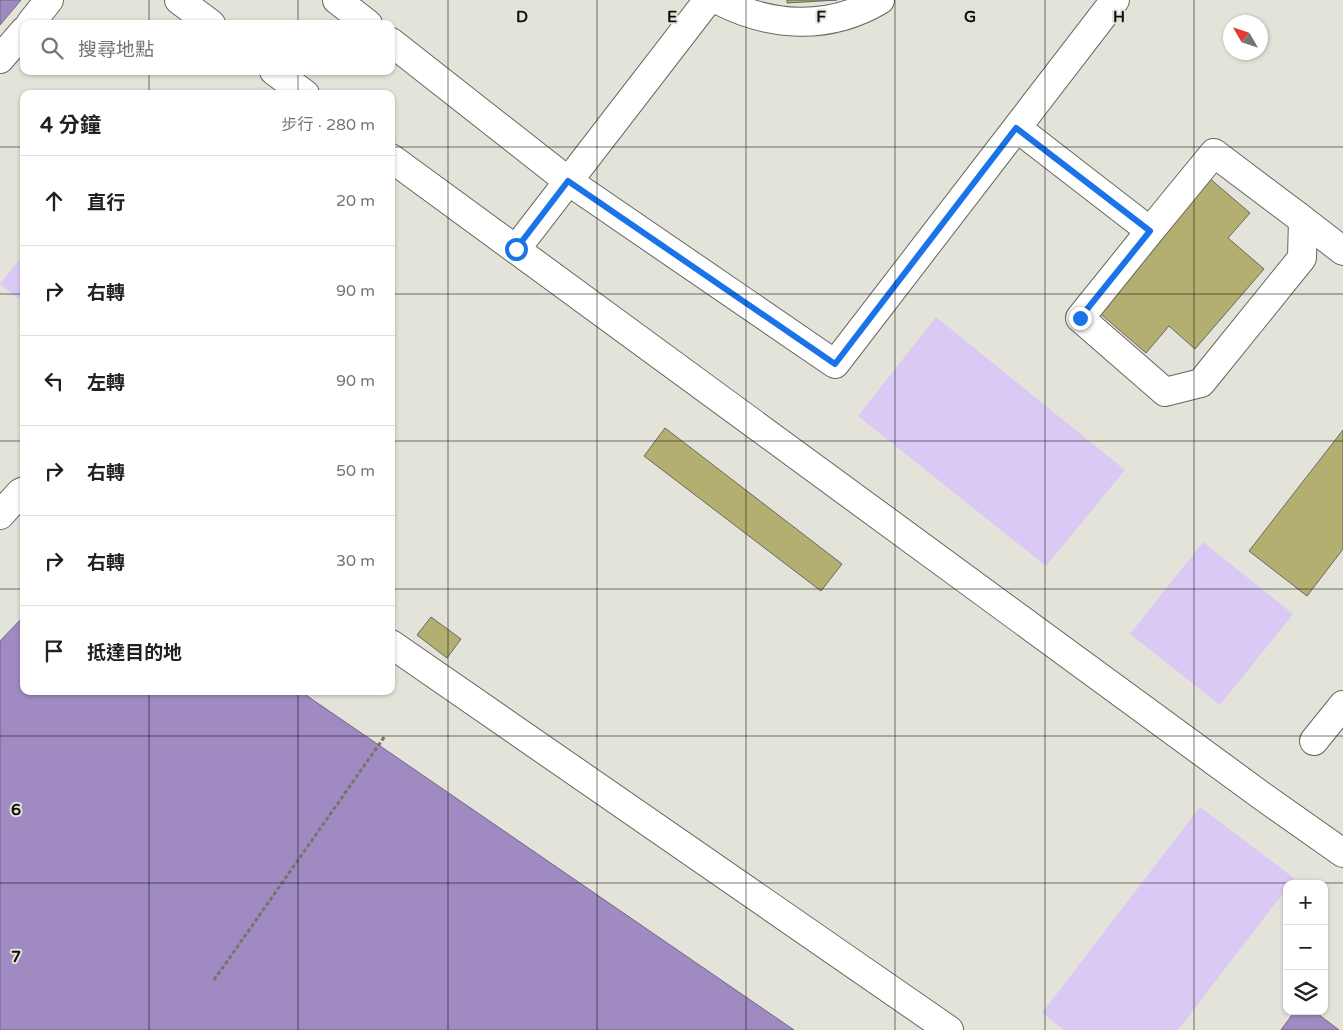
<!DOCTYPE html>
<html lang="zh-TW">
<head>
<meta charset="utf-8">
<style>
	:root { --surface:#fff; --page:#f6f6f6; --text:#202124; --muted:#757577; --line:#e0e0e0 }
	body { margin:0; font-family:"Varela Round","Noto Sans TC",sans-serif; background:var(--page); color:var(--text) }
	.controls { position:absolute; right:15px; bottom:15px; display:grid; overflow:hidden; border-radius:10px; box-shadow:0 1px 4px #0004 }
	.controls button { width:45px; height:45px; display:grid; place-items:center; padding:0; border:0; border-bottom:1px solid var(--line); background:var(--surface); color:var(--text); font:25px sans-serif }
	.compass { position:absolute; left:1223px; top:15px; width:45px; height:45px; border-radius:50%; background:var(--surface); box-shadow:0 1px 4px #0004; rotate:309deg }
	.stop { position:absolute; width:15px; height:15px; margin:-11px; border:4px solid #1a73e8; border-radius:50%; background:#fff }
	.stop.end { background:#1a73e8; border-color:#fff; box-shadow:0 1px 5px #0008 }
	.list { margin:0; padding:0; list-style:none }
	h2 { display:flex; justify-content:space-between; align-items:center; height:65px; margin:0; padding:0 20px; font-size:21px }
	h2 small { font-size:16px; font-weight:400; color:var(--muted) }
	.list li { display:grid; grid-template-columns:32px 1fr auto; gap:15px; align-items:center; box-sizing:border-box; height:90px; padding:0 20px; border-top:1px solid var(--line) }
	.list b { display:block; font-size:19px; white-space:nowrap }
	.list em { font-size:16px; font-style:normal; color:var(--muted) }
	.icon { flex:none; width:28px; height:28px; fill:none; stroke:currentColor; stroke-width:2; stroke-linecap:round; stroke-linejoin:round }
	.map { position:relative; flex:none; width:1343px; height:1030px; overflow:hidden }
	.search { position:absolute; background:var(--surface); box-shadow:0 1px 4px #0004; left:20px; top:20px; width:375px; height:55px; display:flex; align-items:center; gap:12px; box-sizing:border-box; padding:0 18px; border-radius:10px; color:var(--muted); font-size:19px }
	.panel { position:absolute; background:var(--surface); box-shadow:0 1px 4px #0004; left:20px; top:90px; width:375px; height:605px; border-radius:10px }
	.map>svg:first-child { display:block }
	.green { fill:#d9c9f4 }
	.water { fill:#9f8ac1; stroke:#73648a }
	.building { fill:#b3af71; stroke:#696861 }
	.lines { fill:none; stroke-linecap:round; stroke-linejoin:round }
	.minor-casing { stroke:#676760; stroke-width:30 }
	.path { stroke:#75756f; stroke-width:3; stroke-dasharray:4 2.5; stroke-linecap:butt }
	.minor { stroke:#fff; stroke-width:28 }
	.route { stroke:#1a73e8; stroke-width:6 }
	.grid { fill:none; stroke:#0d0d0a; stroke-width:1; stroke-opacity:0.55 }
	.grid-label { font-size:16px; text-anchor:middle; font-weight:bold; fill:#0d0d0a; stroke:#e3e3da; stroke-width:4; stroke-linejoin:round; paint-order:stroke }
</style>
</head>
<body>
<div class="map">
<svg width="1343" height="1030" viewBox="0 0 1343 1030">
	<rect width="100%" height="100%" fill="#e3e3da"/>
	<path class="green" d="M24,254V303L0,284Z
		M936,317L1125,470L1046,566L858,416Z
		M1203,542L1293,614L1220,705L1130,634Z
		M1200,807L1294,878L1290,884H1287V888L1178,1030H1064L1042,1013Z"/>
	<path class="water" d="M0,0H21L0,25Z
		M24,616V691H300L794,1030H0V641Z
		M1295,1011H1314L1339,1030H1281Z"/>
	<path class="building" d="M787,0H837L787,3Z
		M1208,177L1250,213L1228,238L1264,269L1195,349L1169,326L1146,353L1095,309Z
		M665,428L842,564L821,591L644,456Z
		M1343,430V549L1307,596L1249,551Z
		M431,617L461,639L447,658L417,635Z"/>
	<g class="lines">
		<g class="minor-casing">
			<path id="minor" d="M179,0L211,24
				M337,0L368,24
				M718,0C770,27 828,31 880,0
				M30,24L49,0
				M391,42L568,181L835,364L1115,0
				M0,59L24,31
				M274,71L305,94
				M1017,128L1150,231L1080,318L1165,392L1201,383L1302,258L1303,220L1214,153L1150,231
				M391,158L1262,796L1343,853
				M1303,220L1343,251
				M516,249L708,0
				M0,515L20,493L24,491
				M391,644L949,1030
				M1314,741L1343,705"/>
		</g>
		<path class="path" d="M214,980L385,736"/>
		<use href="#minor" class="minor"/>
	</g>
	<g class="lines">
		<path class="route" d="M516,249L568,181L835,364L1016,128L1150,231L1080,318"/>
	</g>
	<path class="grid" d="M149,0V24M298,0V24M448,0V1030M597,0V1030M746,0V1030M895,0V1030M1045,0V1030M1194,0V1030M149,71V94M298,71V94M0,147H24M391,147H1343M0,294H24M391,294H1343M0,441H24M391,441H1343M0,589H24M391,589H1343M149,691V1030M298,691V1030M0,736H1343M0,883H1343"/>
	<g class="grid-label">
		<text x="522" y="22">D</text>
		<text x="672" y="22">E</text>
		<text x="821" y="22">F</text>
		<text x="970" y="22">G</text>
		<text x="1119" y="22">H</text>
		<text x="16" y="815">6</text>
		<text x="16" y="962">7</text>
	</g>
</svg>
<div class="controls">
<button>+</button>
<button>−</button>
<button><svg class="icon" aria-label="layers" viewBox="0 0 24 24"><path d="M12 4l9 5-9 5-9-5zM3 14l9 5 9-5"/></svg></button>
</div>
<svg class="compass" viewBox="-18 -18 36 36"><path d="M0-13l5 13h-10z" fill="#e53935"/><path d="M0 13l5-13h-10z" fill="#757577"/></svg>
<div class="stop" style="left:516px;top:249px"></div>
<div class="stop end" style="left:1080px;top:318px"></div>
<div class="search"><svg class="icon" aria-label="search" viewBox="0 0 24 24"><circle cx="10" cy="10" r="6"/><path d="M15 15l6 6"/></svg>搜尋地點</div>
<section class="panel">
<h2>4 分鐘<small>步行 · 280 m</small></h2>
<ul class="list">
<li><svg class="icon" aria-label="ahead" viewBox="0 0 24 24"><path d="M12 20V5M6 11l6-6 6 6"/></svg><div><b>直行</b></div><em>20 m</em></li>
<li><svg class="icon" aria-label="right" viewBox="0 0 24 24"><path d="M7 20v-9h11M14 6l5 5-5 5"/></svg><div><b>右轉</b></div><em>90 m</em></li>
<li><svg class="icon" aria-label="left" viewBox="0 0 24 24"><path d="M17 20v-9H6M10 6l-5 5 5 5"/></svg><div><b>左轉</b></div><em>90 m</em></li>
<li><svg class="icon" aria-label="right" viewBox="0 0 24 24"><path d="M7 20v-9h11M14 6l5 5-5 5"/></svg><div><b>右轉</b></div><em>50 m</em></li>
<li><svg class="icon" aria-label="right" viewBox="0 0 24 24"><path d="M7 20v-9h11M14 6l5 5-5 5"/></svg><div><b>右轉</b></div><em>30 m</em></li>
<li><svg class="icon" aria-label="arrive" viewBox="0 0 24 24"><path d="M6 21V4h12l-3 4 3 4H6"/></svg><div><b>抵達目的地</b></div></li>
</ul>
</section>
</div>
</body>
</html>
